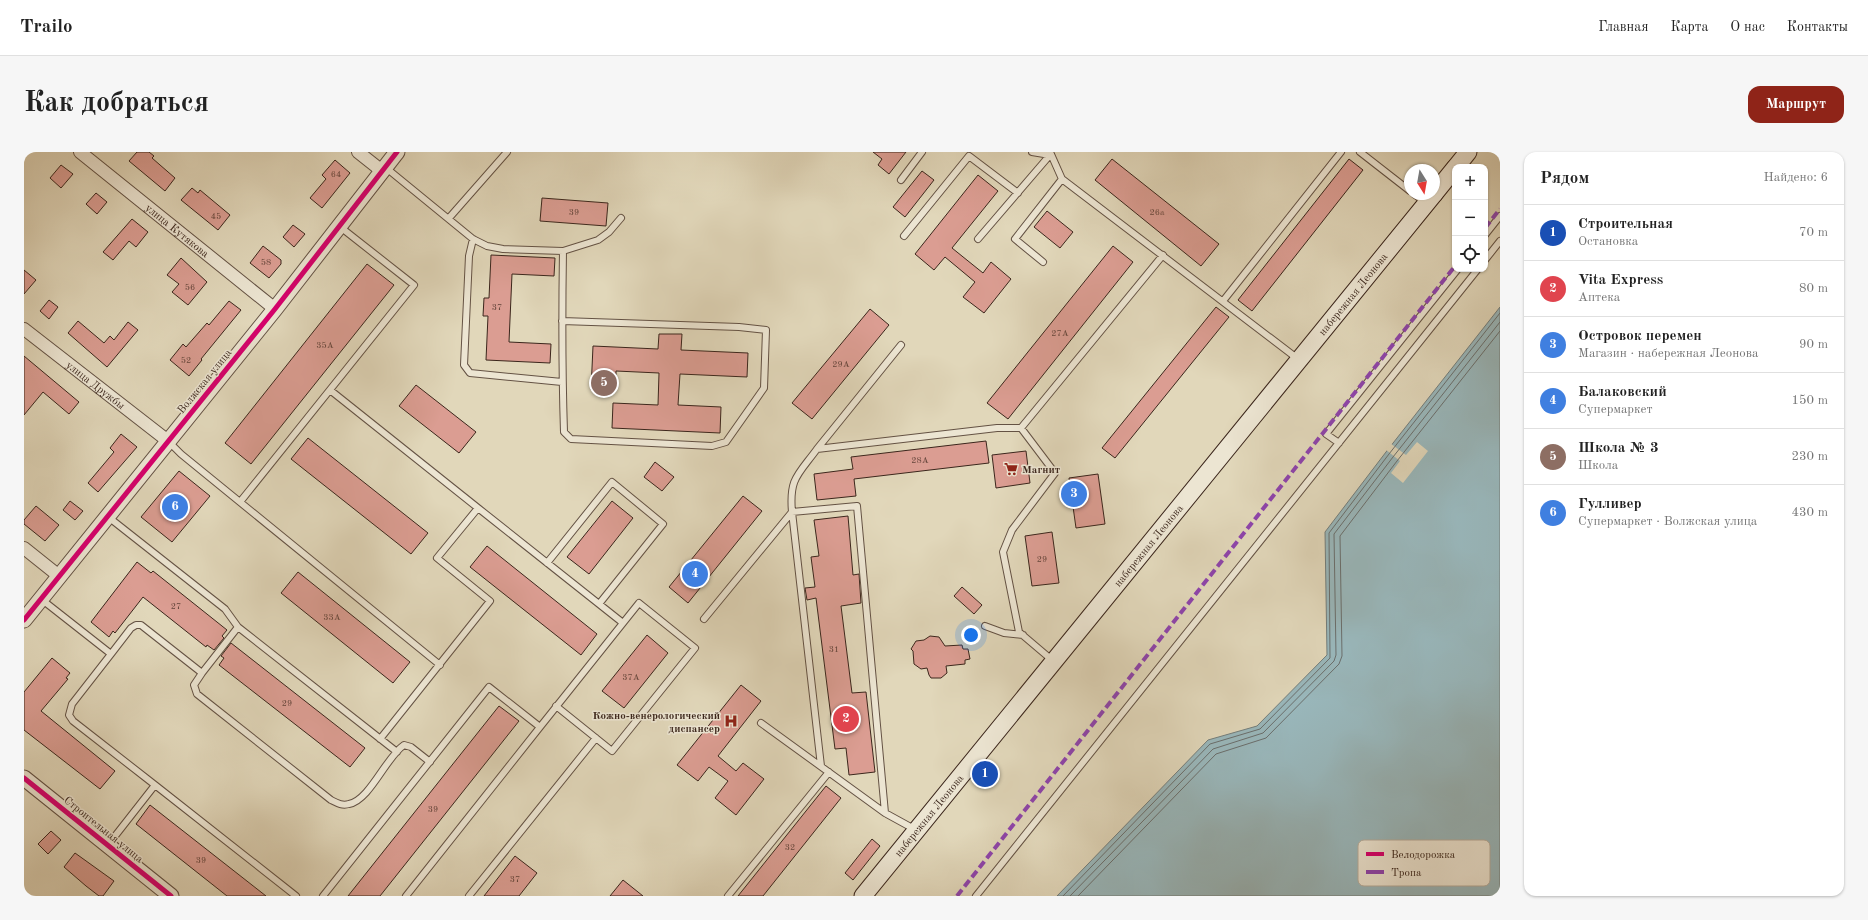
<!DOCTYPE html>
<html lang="ru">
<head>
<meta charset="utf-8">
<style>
	:root { --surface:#fff; --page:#f6f6f6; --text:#222; --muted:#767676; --line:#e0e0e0; --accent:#8f2418 }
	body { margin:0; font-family:"Old Standard TT",serif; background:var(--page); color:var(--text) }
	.controls { position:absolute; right:12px; top:12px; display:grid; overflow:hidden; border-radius:8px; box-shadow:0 1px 3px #0004 }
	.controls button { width:36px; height:36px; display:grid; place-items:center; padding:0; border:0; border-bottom:1px solid var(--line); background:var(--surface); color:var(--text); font:20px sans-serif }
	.compass { position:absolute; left:1380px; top:12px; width:36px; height:36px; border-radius:50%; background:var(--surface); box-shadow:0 1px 3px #0004; rotate:169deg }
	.you { position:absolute; left:947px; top:483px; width:14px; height:14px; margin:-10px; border:3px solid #fff; border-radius:50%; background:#1a73e8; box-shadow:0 0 0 6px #1a73e833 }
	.badge { display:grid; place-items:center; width:26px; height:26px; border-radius:50%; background:var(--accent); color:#fff; font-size:13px; font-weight:700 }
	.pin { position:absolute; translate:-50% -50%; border:2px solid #fff; box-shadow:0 1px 4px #0006 }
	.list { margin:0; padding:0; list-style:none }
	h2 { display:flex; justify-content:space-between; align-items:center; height:52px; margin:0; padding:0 16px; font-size:17px }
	h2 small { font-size:13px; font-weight:400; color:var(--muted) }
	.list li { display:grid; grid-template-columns:26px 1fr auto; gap:12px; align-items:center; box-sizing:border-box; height:56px; padding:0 16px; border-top:1px solid var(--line) }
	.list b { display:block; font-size:15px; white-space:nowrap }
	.list p { margin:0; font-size:13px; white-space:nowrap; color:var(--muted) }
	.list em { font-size:13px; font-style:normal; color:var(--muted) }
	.icon { flex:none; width:22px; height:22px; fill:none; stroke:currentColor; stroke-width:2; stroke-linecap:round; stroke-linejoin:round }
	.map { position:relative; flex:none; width:1476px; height:744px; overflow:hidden; border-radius:12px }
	header { display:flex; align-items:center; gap:24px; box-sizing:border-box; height:56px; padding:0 20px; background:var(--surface); border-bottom:1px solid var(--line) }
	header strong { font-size:19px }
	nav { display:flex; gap:22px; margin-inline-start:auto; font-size:14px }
	.intro { display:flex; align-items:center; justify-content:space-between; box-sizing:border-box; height:96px; padding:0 24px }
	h1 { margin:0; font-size:28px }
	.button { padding:10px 18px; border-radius:12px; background:var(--accent); color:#fff; font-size:14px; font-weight:700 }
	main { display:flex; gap:24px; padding:0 24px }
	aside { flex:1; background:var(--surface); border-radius:12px; box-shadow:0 1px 3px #0004 }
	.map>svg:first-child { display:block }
	.water { fill:#99b7bb; stroke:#737d7b }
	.pier { fill:#e1d7ba }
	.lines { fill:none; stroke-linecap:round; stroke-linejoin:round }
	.shore { stroke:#6a6e6c; stroke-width:1 }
	.building { fill:#db9d92; stroke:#3b261c }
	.service-casing { stroke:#645244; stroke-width:8 }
	.minor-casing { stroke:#645244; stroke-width:14 }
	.tertiary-casing { stroke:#645244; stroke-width:17 }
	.secondary-casing { stroke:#3b261c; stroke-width:19 }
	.service { stroke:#ece5d2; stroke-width:6 }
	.minor { stroke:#ece5d2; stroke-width:12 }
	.tertiary { stroke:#ece5d2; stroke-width:15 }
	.secondary { stroke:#ece5d2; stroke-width:17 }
	.quiet { stroke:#8e44ad; stroke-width:4; stroke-dasharray:8 4; stroke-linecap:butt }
	.cycleway-casing { stroke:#ece5d2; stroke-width:8 }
	.cycleway { stroke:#d6006c; stroke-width:5 }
	.labels { text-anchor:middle; stroke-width:3; stroke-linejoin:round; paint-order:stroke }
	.number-label { font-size:9px; fill:#63443a }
	.street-label { font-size:11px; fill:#3b261c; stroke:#ece5d2 }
	.poi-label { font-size:11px; font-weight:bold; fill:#3b261c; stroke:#ece5d2; text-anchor:start }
	.key { fill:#ece5d2; stroke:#b7ac9b; stroke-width:1 }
	.key-label { font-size:11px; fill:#3b261c }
</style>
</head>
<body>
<header>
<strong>Trailo</strong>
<nav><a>Главная</a><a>Карта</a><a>О нас</a><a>Контакты</a></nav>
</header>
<div class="intro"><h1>Как добраться</h1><a class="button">Маршрут</a></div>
<main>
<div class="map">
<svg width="1476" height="744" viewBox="0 0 1476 744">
	<rect width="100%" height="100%" fill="#e1d7ba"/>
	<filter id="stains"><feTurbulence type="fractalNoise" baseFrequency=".005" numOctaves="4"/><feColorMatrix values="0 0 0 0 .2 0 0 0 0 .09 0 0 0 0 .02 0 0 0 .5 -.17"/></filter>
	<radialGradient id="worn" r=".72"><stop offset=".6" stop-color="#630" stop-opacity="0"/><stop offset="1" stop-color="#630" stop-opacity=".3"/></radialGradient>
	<path class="water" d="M1476,155V744H1033L1184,588L1233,574L1303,503L1301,380L1362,300Z"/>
	<path class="pier" d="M1393,290L1404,299L1379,331L1367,321L1376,309L1361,297L1366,291L1382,303Z"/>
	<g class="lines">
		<path class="shore" d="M1039,744L1186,592L1236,577L1306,506L1305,381L1365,302L1476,161
			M1046,744L1189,597L1239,581L1310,509L1312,503L1310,382L1369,305L1476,170
			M1054,744L1192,602L1242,586L1315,512L1318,504L1316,384L1373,309L1476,179"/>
	</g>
	<path class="building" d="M113,0H125L130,4L128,6L151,26L141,39L105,9Z
		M849,0H882L865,22L854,13L858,7Z
		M1088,7L1195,92L1177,114L1071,28Z
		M1325,7L1339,18L1228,159L1214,148Z
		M311,8L326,21L298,56L286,46L302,27L298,23Z
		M37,13L49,22L37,36L26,26Z
		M898,19L910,28L881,65L869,55Z
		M954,23L974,39L928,96L959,121L967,110L987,127L960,161L939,145L951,130L921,105L910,118L891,102Z
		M168,36L174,41L176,38L206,63L194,78L157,48Z
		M72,41L83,50L73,62L62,52Z
		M518,46L584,51L582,74L516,69Z
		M1023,59L1049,80L1036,96L1010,75Z
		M108,67L124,80L112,95L105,89L89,108L79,100Z
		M269,73L281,82L270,95L259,85Z
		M239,94L257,108V112L245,126L226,111Z
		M1089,94L1109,110L984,267L963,251Z
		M467,103L531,106L530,124L488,122L485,190L527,192L526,211L462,208L464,164H459L460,146H465Z
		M157,106L183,130L164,153L148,140L155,132L143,123Z
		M343,112L370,133L227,312L201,291Z
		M0,118L12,128L0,142Z
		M25,148L34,155L25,167L16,159Z
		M205,149L217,158L177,207L178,208L165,224L146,208L159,192L162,195L183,171L185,173Z
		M1192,155L1205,165L1091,306L1078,296Z
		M846,157L865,173L788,267L768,251Z
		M54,169L80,191L86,184L90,188L104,170L114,178L83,215L44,181Z
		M635,182H658L657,198L724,201L723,225L656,222L654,253L697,255L696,281L588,276L589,251L634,253L635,221L592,219V239L567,238L569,194L634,197Z
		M0,204L55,250L45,262L19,240L0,263Z
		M392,233L452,280L435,301L375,254Z
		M97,282L113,295L74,340L64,331L90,300L86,296Z
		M284,286L404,381L387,402L267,307Z
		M962,289L965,311L830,327L832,344L793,348L790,322L829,317L827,305Z
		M1002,299L1006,331L972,336L968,303Z
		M631,310L650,325L638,339L620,325Z
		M155,319L186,344L148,390L117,365Z
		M1074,322L1081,372L1052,376L1045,326Z
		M719,344L738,359L664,451L645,435Z
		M46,349L59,359L51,368L39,358Z
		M588,349L609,366L565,422L543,405Z
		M12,354L35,373L21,389L0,372V368Z
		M824,364L829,423L835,422L837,451L817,454L828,541L842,540L851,620L825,623L822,596L811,597L792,446L783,448L781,436L791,435L787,405L795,404L790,368Z
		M1028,380L1035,431L1008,434L1001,384Z
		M463,394L573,482L557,503L446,415Z
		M113,410L127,421L129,419L203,478L198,484L200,486L190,498L183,493L182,495L119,445L91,481L89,479L85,485L67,470Z
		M274,420L386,510L369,531L257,441Z
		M938,435L958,453L950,462L930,444Z
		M623,483L644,501L600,556L578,539Z
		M906,484L915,485L921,494L938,493L939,497H944L946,507L941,508V512L922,514L923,521L917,526H907L905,523L903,516L897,517L890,512L889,499L887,497L892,489L900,488Z
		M207,491L341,596L326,615L195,513L200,506L197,504Z
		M28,506L46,521L42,526L44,527L17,559L91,619L76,637L0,578V540Z
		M717,533L737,549L694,604L712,619L719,611L740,627L712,663L691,646L704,629L685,615L674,629L653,613Z
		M475,554L495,569L356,744H324Z
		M802,634L817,646L739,744H714Z
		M126,653L242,744H203L112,672Z
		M27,679L37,688L24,702L14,692Z
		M848,687L856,694L829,728L821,721Z
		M51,701L90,729L79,744H75L62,734L40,715Z
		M491,704L513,721L495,744H460Z
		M599,728L619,744H586Z"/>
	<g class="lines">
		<g class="service-casing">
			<path id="service" d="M1008,0L1026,3
				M1026,0L1038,27L1274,207
				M1336,0L1386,39
				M361,15L449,87L463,94L479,97L539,99L574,88L585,80L597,66
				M877,28L898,0
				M1390,42L1401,50
				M425,66L483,0
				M1461,83L1476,64
				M880,84L945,4L994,41
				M449,87L445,104L440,213L446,221L538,230
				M954,87L1026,3
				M1461,108L1476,89
				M1019,110L991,87L1038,27
				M1199,149L1317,0
				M538,169L715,175L742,178L740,236L702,290L688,294L547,287L540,280C538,219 538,159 539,99
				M877,193L793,297L973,276H997
				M306,238L454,356
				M144,289L157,302L416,513
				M1315,291L1302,282L1434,117
				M216,350L390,133L315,74
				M83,364L201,457L214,475L373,600
				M523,411L588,330L639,372L575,452
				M17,447L87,502L48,552L45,563L49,569L131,633
				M680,467L768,360C765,326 774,323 793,297
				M961,474L980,481L999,483
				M87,502L107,476L112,473H117L178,521L214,475
				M1028,508L995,480L979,400L988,378L1031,321L997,276L1139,103
				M178,521L170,533L173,542L307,648C313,651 318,654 325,652C346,648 362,605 380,593L387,595L406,610
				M532,554L588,599L671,496L615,451L599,471
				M737,571L861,661
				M356,587L466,449L413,406L454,356L599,471L516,575
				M797,614L768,360L833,354L861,661L892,678
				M84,693L131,633L272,744
				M299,744L465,535L516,575L382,744
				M445,744L572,586
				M704,744L805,620
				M952,744L1454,117"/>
		</g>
		<g class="minor-casing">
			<g id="minor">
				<path id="s1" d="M56,0L251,157"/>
				<path d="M334,0L358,19"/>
				<path id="s2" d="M0,177L144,289"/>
				<path d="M0,396L35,424"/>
			</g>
		</g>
		<g class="tertiary-casing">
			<path id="tertiary" d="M0,468L251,157L373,0
				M0,626L147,744"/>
		</g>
		<g class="secondary-casing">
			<g id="secondary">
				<path d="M1432,15L1444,0"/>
				<path d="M1410,42L1431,16"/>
				<path id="s3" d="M839,744L1410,42"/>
			</g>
		</g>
		<use href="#service" class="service"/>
		<use href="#minor" class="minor"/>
		<use href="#tertiary" class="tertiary"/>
		<use href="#secondary" class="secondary"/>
		<path class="quiet" d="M1461,76L1476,57
			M933,744L1431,114"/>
		<g class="cycleway-casing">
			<path id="cycleway" d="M0,468L251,157L373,0
				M0,626L147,744"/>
		</g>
		<use href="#cycleway" class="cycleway"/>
	</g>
	<defs>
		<g id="supermarket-bare" transform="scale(1.08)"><path d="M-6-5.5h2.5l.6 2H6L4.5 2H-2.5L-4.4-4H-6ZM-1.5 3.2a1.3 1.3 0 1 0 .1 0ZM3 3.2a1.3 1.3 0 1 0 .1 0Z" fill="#8f2418" stroke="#ece5d2" stroke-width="2.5" paint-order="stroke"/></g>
		<g id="hospital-bare" transform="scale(1.08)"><path d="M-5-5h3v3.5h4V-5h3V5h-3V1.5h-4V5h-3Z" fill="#8f2418" stroke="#ece5d2" stroke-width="2.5" paint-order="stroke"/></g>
	</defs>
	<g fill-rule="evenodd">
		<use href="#supermarket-bare" x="987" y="317"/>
		<use href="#hospital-bare" x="707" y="569"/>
	</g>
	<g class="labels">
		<g class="number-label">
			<text x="312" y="25">64</text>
			<text x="550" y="63">39</text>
			<text x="1133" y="63">26а</text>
			<text x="192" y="67">45</text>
			<text x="242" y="113">58</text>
			<text x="166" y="138">56</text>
			<text x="473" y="158">37</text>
			<text x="1036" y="184">27А</text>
			<text x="301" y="196">35А</text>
			<text x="162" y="211">52</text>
			<text x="817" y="215">29А</text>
			<text x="896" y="311">28А</text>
			<text x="1018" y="410">29</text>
			<text x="152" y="457">27</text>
			<text x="308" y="468">33А</text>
			<text x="810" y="500">31</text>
			<text x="607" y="528">37А</text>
			<text x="263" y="554">29</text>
			<text x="409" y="660">39</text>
			<text x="766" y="698">32</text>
			<text x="177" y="711">39</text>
			<text x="491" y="730">37</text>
		</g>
		<g class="street-label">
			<text dy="4" stroke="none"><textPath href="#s1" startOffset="125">улица Кутякова</textPath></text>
			<text dy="4" stroke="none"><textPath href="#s3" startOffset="776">набережная Леонова</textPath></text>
			<text transform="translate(180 229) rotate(-51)" y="4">Волжская улица</text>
			<text dy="4" stroke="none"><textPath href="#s2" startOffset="91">улица Дружбы</textPath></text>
			<text dy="4" stroke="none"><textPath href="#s3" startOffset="452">набережная Леонова</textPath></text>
			<text dy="4" stroke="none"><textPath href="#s3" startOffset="104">набережная Леонова</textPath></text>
			<text transform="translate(80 677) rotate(39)" y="4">Строительная улица</text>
		</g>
		<g class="poi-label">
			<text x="998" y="321">Магнит</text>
			<text x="696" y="567" text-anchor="end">Кожно-венерологический<tspan x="696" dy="13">диспансер</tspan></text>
		</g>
	</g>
	<rect x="1334" y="688" width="132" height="46" rx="6" class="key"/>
	<rect x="1342" y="700" width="18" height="4" fill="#d6006c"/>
	<rect x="1342" y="718" width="18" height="4" fill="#8e44ad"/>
	<g class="key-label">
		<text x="1367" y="706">Велодорожка</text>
		<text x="1367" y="724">Тропа</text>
	</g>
	<rect width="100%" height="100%" filter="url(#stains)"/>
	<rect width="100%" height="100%" fill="url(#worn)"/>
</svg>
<div class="controls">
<button>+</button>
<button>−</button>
<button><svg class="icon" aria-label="locate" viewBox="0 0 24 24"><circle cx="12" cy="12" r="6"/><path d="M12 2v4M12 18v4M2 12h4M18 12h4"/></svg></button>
</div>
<svg class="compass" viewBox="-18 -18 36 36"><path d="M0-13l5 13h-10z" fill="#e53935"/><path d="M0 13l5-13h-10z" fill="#767676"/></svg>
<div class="you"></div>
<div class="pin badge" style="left:961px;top:622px;background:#1a4fb4">1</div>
<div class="pin badge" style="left:822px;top:567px;background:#e0444e">2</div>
<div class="pin badge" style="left:1050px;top:342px;background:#3f7fe0">3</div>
<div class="pin badge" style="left:671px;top:422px;background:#3f7fe0">4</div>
<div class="pin badge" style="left:580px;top:231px;background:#8d6e63">5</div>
<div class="pin badge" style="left:151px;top:355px;background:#3f7fe0">6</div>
</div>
<aside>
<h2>Рядом<small>Найдено: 6</small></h2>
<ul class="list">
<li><span class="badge" style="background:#1a4fb4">1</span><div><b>Строительная</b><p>Остановка</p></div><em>70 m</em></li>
<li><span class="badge" style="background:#e0444e">2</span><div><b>Vita Express</b><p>Аптека</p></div><em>80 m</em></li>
<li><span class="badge" style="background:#3f7fe0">3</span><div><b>Островок перемен</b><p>Магазин · набережная Леонова</p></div><em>90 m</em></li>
<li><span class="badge" style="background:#3f7fe0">4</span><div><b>Балаковский</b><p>Супермаркет</p></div><em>150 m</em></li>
<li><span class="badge" style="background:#8d6e63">5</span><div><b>Школа № 3</b><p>Школа</p></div><em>230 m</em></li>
<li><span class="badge" style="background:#3f7fe0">6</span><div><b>Гулливер</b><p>Супермаркет · Волжская улица</p></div><em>430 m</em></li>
</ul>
</aside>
</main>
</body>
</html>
